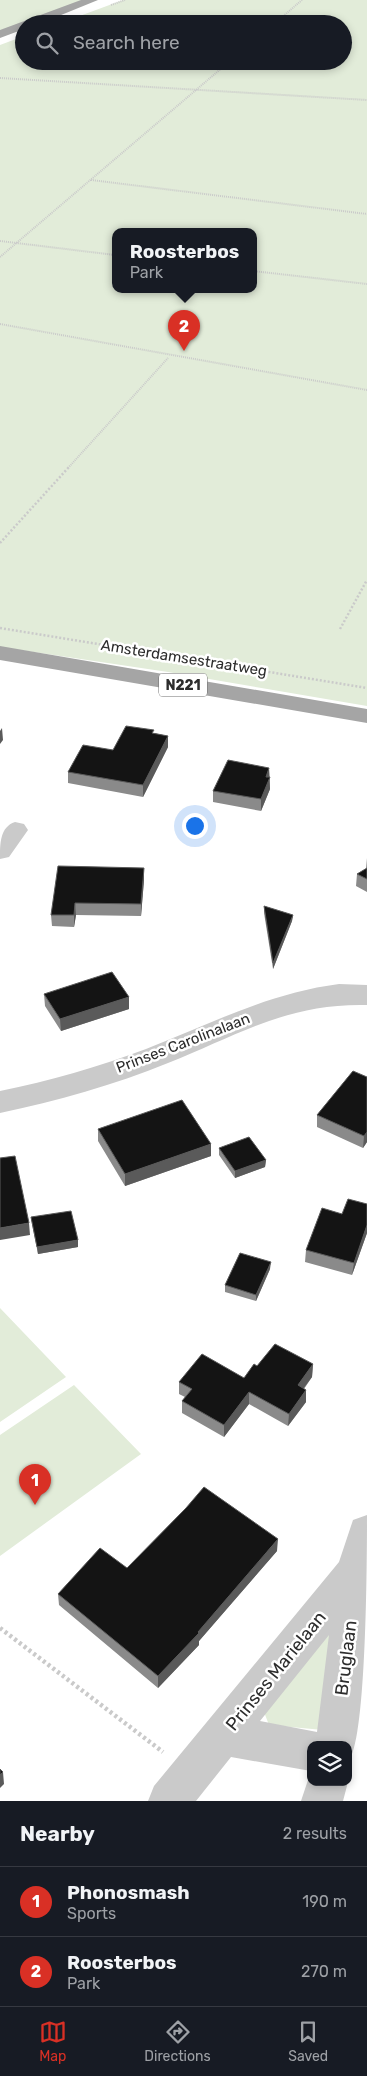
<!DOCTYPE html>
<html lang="en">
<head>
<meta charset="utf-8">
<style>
	:root { --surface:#171b24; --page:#242831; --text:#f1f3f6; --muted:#9ea1a6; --line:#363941; --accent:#d93025 }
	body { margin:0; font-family:Rubik,sans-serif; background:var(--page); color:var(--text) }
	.controls { position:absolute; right:15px; bottom:15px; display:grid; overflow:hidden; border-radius:10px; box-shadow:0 2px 8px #0003 }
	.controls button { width:45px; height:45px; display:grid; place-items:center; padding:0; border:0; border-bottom:1px solid var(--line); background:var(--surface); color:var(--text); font:25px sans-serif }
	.you { position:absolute; left:194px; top:825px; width:18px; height:18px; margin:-12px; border:4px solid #fff; border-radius:50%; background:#1a73e8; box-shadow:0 0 0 8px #1a73e833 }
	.badge { display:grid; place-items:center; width:32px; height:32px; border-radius:50%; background:var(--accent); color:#fff; font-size:16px; font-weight:700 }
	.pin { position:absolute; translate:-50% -41px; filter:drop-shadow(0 1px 2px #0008) }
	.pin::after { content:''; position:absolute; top:26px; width:18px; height:15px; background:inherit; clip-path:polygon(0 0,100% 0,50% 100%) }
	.popup { position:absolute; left:112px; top:228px; width:145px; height:65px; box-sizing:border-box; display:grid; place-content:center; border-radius:10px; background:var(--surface); filter:drop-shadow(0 1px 4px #0005); font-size:16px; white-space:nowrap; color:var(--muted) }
	.popup b { font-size:19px; color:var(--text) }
	.popup::after { content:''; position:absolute; left:50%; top:100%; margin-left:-10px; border:10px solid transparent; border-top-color:var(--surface) }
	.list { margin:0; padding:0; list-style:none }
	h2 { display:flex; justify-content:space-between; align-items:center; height:65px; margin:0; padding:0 20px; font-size:21px }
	h2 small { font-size:16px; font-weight:400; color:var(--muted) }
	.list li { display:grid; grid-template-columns:32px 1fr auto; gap:15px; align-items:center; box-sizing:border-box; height:70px; padding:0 20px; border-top:1px solid var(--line) }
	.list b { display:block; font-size:19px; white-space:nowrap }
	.list p { margin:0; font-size:16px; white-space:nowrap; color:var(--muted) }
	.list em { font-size:16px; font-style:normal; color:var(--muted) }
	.icon { flex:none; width:28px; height:28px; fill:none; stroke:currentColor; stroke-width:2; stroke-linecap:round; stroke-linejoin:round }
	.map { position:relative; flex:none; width:367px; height:1801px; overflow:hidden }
	.search { position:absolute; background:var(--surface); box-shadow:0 2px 8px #0003; left:15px; right:15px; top:15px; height:55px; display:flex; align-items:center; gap:12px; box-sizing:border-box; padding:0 18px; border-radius:28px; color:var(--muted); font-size:19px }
	.sheet { height:205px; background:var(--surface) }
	nav { display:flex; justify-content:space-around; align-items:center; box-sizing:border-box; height:70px; border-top:1px solid var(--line); background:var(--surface); font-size:14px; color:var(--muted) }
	nav a { display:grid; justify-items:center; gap:2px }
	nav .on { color:var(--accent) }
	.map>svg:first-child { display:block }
	.green { fill:#e2ecd9; fill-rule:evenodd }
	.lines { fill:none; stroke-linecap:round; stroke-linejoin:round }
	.path-far2 { stroke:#cacaca; stroke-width:2; stroke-dasharray:1 1; stroke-linecap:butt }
	.path-far1 { stroke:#cacaca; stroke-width:2.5; stroke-dasharray:2 2; stroke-linecap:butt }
	.path { stroke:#cacaca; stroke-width:4.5; stroke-dasharray:3 3; stroke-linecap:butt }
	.minor { fill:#cacaca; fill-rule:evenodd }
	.major { fill:#a5a5a5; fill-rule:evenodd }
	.wall { fill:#8a8a8a }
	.shaded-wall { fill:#5a5a5a }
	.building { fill:#141414; stroke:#5a5a5a }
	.labels { text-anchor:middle; stroke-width:5; stroke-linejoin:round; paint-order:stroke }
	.shield { fill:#fff; stroke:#6c6c6c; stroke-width:1 }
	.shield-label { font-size:14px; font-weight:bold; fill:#2d2d2d }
	.street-label { font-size:15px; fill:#2d2d2d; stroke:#fff }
	.near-street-label { font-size:18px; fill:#2d2d2d; stroke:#fff }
</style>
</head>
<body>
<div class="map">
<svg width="367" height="1801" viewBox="0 0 367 1801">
	<rect width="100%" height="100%" fill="#fff"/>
	<path class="green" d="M0,0H86L0,32Z
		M123,0H367V706L168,672L0,647V45L24,36V61H343V24H58ZM115,232H253V290H115Z
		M0,1308L66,1377L0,1422Z
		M74,1385L141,1454L0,1556V1435Z
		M328,1624L340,1628L323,1730L269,1725L264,1712Z"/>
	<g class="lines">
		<path class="path-far2" d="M111,5L125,0
			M274,24L302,0
			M0,78L367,100
			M91,180L367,214
			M0,241L115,255
			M0,257L230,61
			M253,271L367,284
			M0,324L367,390
			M68,468L168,358"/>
		<path class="path-far1" d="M0,543L69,467
			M0,628L367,688
			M340,629L367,580"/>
		<path class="path" d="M0,1628L163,1752"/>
		<path class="minor" d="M15,822L24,824L28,830L9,857L0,859C0,843 0,827 15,822Z
			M339,984L367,985V1005C287,1003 239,1035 168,1063C114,1085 57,1101 0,1113V1091C50,1081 98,1067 146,1049C210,1024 269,993 339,984Z
			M367,1515C367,1550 367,1745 348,1761V1745H311V1782H348L343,1801H301L311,1771L231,1757L196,1801H148L154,1786L339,1562L353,1520ZM329,1635L317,1732L260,1721Z"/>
		<path class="major" d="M81,0H98L39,24H24V29L0,38V30Z
			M0,646L367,709V723L0,660Z"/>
	</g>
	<path class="wall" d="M154,733L168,736V747L143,797L68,783V772L113,750Z
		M269,768L270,789L261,811L213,802V791Z
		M367,858V892L356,886L357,874L366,869Z
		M144,868V880L141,916L76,915L74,927L52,926L51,915Z
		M264,906L293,915L292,921L273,969L264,913Z
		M44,994L129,997V1009L61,1031L45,1006Z
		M353,1071L367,1142L363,1148L317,1127V1115Z
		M98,1129L211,1144V1156L125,1186L98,1141Z
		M219,1148L266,1160L265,1167L235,1178L219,1155Z
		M367,1204V1233L352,1275L305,1262L306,1250Z
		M31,1217L78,1247L38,1254L32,1224Z
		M270,1269L256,1301L225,1292V1285Z
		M313,1364L312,1377L304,1389L306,1402L288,1426L249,1404L224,1437L182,1413V1401L185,1397L179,1394V1382L244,1378L257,1366Z
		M277,1551L199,1641V1645L158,1688L59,1605L58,1594L127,1568Z"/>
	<path class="shaded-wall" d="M2,728L3,740L0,744V731Z
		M168,736V747L143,797V785Z
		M269,768L270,789L261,811V799L266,777Z
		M144,868V880L141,916V904Z
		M75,903L76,915L74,927V915Z
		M293,915L292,921L273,969V963Z
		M129,997V1009L61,1031L60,1019Z
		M367,1132V1142L363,1148L364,1136Z
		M211,1144V1156L125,1186V1174Z
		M266,1160L265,1167L235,1178V1171Z
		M29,1223L30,1235L0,1240V1228Z
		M367,1225V1233L352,1275L354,1263Z
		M78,1240V1247L38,1254L37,1247Z
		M271,1262L270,1269L256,1301V1295Z
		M313,1364L312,1377L297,1397L298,1385Z
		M306,1390V1402L288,1426L289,1414Z
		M249,1392V1404L224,1437V1425Z
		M278,1539L277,1551L199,1641V1645L158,1688V1676Z
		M3,1772L4,1784L0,1788V1775Z"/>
	<path class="building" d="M126,726L154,730L152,733L168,736L143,785L68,772L83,745L113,750Z
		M228,760L269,768L266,777H270L261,799L213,791Z
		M58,866L144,868L141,904L75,903L74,915H51Z
		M367,868V879L357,874Z
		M264,906L293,915L273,963Z
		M112,972L129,997L60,1019L44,994Z
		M353,1071L367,1077V1132L364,1136L317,1115Z
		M182,1100L211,1144L125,1174L98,1129Z
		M249,1137L266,1160L235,1171L219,1148Z
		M15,1156L29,1223L0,1228V1158Z
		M348,1199L367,1204V1225L354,1263L306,1250L322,1208L342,1214Z
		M71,1211L78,1240L37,1247L31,1217Z
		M240,1253L271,1262L256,1295L225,1285Z
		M275,1344L313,1364L298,1385L306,1390L289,1414L249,1392L224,1425L182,1401L192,1389L179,1382L202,1354L244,1378L254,1364L257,1366Z
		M204,1487L278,1539L198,1632L199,1633L158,1676L58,1594L100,1548L127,1568L186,1508Z
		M0,1769L3,1772L0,1775Z"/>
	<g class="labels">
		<rect class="shield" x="159" y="673.5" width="48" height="23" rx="4"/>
		<g class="shield-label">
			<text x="183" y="690">N221</text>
		</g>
		<g class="street-label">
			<text transform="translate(184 658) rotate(9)" y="5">Amsterdamsestraatweg</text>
			<text transform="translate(183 1043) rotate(-21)" y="5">Prinses Carolinalaan</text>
		</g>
		<g class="near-street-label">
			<text transform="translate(346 1658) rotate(-83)" y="6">Bruglaan</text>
			<text transform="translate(276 1671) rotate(-51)" y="6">Prinses Marielaan</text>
		</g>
	</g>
</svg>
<div class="controls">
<button><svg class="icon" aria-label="layers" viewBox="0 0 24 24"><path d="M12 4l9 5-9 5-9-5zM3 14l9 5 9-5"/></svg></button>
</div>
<div class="you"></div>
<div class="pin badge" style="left:35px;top:1505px">1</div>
<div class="pin badge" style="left:184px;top:351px">2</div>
<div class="popup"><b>Roosterbos</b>Park</div>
<div class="search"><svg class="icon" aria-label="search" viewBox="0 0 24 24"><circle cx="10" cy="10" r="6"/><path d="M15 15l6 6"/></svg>Search here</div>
</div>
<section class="sheet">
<h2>Nearby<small>2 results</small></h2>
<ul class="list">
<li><span class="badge">1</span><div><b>Phonosmash</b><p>Sports</p></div><em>190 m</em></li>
<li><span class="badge">2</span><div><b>Roosterbos</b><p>Park</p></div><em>270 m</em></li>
</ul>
</section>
<nav>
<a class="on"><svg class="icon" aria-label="map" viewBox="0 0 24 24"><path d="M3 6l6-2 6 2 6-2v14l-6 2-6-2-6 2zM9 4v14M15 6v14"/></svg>Map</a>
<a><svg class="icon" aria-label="directions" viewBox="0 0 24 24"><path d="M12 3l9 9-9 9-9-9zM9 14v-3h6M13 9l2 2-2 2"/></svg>Directions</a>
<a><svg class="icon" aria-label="saved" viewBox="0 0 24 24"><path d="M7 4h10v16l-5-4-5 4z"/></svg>Saved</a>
</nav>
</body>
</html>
